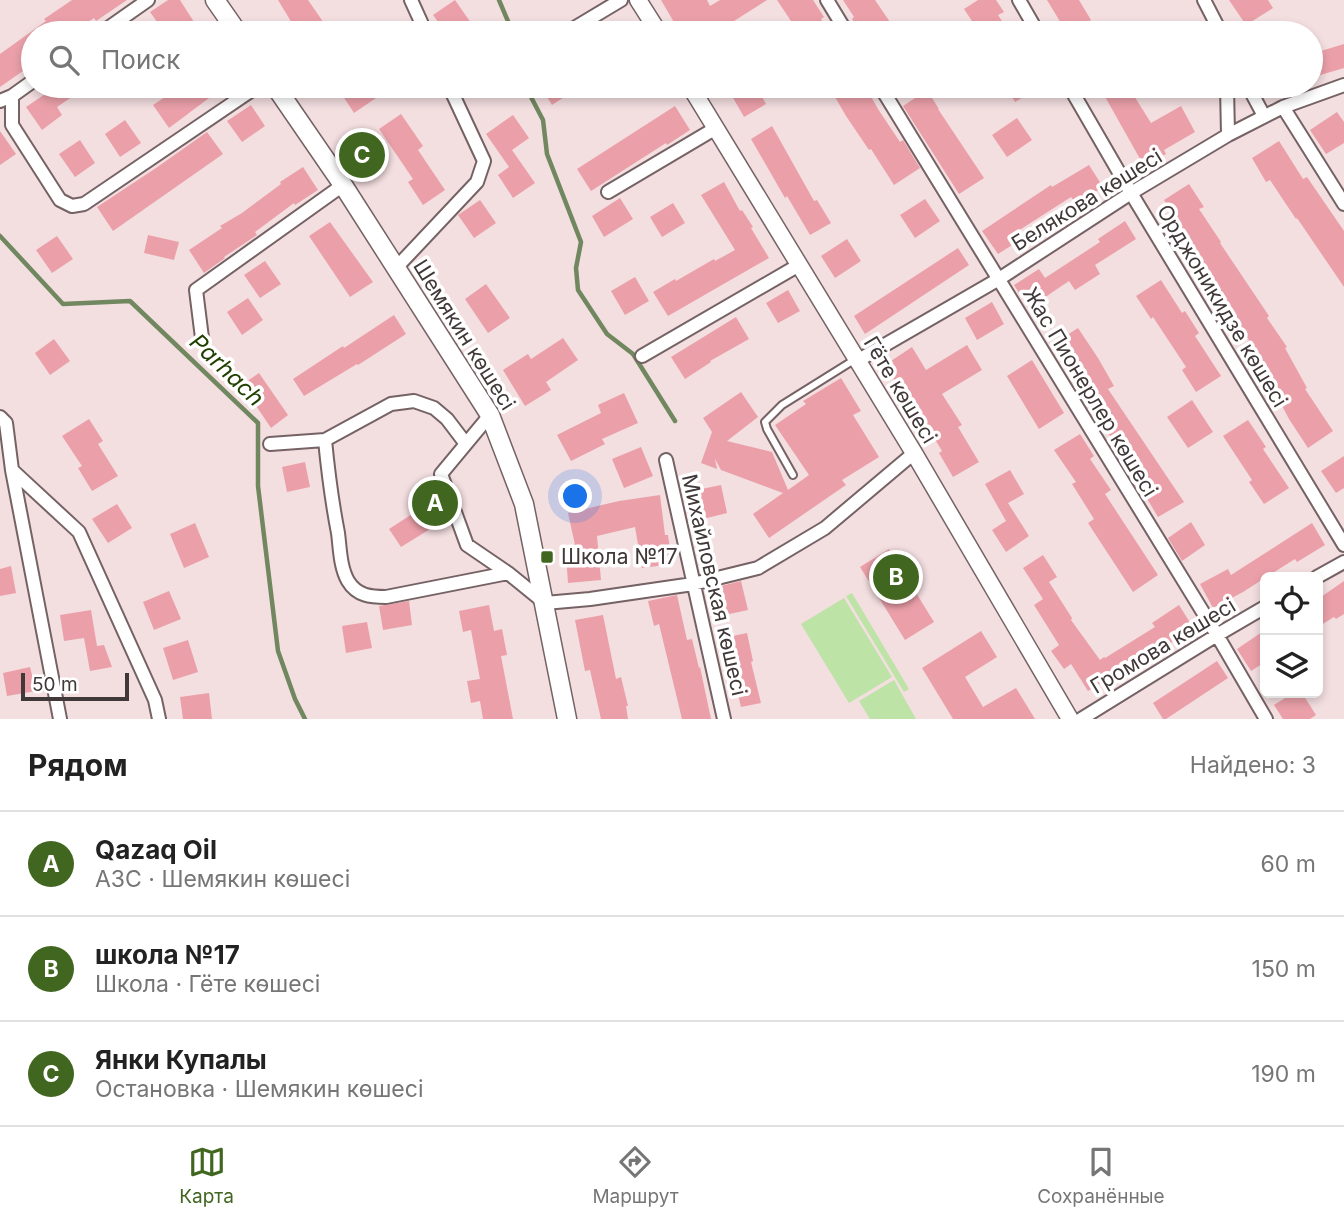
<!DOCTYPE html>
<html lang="ru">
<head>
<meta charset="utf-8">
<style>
	:root { --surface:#fff; --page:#f2f2f2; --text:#222; --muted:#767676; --line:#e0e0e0; --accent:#406620 }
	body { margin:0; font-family:Inter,sans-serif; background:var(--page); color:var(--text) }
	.controls { position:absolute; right:21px; bottom:21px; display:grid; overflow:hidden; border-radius:10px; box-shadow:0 4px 10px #0003 }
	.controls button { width:63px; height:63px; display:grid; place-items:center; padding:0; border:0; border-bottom:2px solid var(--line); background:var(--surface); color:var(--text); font:35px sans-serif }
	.scale { position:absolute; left:21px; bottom:18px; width:108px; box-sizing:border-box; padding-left:7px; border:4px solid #403839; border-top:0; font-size:19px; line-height:24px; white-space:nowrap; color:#403839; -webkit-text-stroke:5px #fff; paint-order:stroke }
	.you { position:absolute; left:576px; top:497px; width:24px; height:24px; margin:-18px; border:5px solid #fff; border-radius:50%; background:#1a73e8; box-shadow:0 0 0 10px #1a73e833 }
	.badge { display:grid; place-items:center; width:46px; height:46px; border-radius:50%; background:var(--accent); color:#fff; font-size:23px; font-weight:700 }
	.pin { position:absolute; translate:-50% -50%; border:4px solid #fff; box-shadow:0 2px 7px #0006 }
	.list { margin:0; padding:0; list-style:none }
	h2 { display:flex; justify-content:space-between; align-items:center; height:91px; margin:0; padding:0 28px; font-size:30px }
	h2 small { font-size:23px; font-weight:400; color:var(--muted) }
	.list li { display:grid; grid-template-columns:46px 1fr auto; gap:21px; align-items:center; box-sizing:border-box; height:105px; padding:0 28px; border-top:2px solid var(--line) }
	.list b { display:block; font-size:26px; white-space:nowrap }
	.list p { margin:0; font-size:23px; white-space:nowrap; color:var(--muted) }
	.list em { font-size:23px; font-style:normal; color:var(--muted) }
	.icon { flex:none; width:38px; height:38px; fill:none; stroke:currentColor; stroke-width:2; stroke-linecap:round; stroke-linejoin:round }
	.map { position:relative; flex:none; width:1344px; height:719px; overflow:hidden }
	.search { position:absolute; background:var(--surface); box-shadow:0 4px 10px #0003; left:21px; right:21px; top:21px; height:77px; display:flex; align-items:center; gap:18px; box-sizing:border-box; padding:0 24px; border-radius:38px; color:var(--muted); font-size:26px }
	.sheet { height:406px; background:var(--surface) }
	nav { display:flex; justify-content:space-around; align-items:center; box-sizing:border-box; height:98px; border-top:2px solid var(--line); background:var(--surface); font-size:19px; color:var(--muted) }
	nav a { display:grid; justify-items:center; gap:4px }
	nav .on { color:var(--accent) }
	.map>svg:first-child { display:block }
	.green { fill:#bee3a7 }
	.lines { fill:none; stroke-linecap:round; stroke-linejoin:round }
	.stream { stroke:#71875f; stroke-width:4.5 }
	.building { fill:#eba0a9 }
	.service-casing { stroke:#756264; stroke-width:10 }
	.minor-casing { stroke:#756264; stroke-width:16 }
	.tertiary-casing { stroke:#756264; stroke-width:19 }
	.secondary-casing { stroke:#756264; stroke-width:21 }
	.service { stroke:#fff; stroke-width:6 }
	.minor { stroke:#fff; stroke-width:12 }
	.tertiary { stroke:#fff; stroke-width:16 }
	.secondary { stroke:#fff; stroke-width:18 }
	.poi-dot { fill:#406620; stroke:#fff; stroke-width:2.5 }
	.labels { text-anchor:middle; stroke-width:7; stroke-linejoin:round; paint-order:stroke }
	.street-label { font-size:21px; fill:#403839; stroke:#fff }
	.poi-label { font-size:21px; fill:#403839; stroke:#fff; text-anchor:start }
	.water-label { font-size:23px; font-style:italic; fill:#204000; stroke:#fff }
</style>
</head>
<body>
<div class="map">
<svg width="1344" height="719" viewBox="0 0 1344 719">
	<rect width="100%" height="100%" fill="#f3dee0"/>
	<path class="green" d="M852,593L909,689L904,692L846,596Z
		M844,598L892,677L849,703L801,624Z
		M894,680L916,719H870L859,701Z"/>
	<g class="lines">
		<path class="stream" d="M499,0L513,33
			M529,86L531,97L543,120L547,154L581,242L576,268L578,290L607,334L633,354L675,421
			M0,236L63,304L130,301L258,423V486L278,651L295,699L305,719"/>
	</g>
	<path class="building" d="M72,0H127L96,21L94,18L72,33H33V64L0,87V54L46,21L44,19Z
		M168,0H180L201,33H165L150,12Z
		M278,0H308L326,26L316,33H298Z
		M455,0L471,23L456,33H446L433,15Z
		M661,0H707L710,6L720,0H767L715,33H685L678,22L675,24Z
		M777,0H813L824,17L821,19L830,33H799Z
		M843,0H875L892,25L879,33H861L852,19L854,17Z
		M978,0H996L1004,12L998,15L1010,33H980L964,9Z
		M1047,0H1079L1091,20L1067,33Z
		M1229,0H1268L1273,8L1246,25Z
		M1344,44V68L1317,76L1311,54Z
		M57,86H88L57,107L62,115L42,130L26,107Z
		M188,86H225L169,128L153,105L174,91L176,95Z
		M345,86H368L376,98L354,113L339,90Z
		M540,86H581L552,105Z
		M750,86H756L766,104L744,117L732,96Z
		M839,86H865L878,109L900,142L903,140L920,168L894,185L871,149L869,150L846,116L831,90Z
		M1005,86H1041L1015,102Z
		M1099,86H1128L1151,123L1181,106L1195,132L1164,150L1166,154L1144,166Z
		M927,90L939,109H938L984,178L959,194L903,106Z
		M251,105L265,126L242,142L227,121Z
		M675,106L690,130L667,145L666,143L591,191L577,169Z
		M1337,112L1344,122V143L1326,154L1310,130Z
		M401,114L423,146L418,150L445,190L423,205L408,182L413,179L379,129Z
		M513,115L529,138L512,150L535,183L513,198L498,175L509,167L486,134Z
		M1017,118L1032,140L1007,157L992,135Z
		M125,120L141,143L120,157L105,134Z
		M772,126L814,201L817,200L831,223L810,235L787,196L785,198L751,139Z
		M0,131L16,154L0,165Z
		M207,132L223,154L113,231L97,207L156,168Z
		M80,140L95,163L75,177L59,154Z
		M1279,141L1303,179L1307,177L1344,231V287L1297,218L1296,219L1270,180L1266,182L1252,158Z
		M1089,165L1103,187L1076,204L1071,197L1018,231L1023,238L998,254L982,231L1051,185L1052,187Z
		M303,167L318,190L295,205L294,203L255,232L257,235L224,257L225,258L204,273L189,250L222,228L220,226L242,213L281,184L280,182Z
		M724,182L740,211L742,210L753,227L751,228L769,258L668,316L653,292L675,279L676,281L714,259L715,261L735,250L701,195Z
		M1189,184L1204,207L1199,209L1221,242L1220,243L1269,316L1267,318L1287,347L1285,348L1307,388L1305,389L1333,431L1308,448L1289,419L1268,379L1271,378L1247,342L1249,340L1204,273L1205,272L1181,236L1186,234L1164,200Z
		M620,198L633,219L604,237L592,216Z
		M925,199L940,221L915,238L900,215Z
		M480,200L496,223L474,238L458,215Z
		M673,203L685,223L662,237L650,217Z
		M1125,221L1136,239L1095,265L1100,274L1075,290L1069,281L1029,308L1014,285L1039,269L1045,278L1100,242L1098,239Z
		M330,222L373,282L350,297L309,236Z
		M148,235L179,242L174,260L144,253Z
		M57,236L73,259L52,273L36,250Z
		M847,239L861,261L835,278L821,256Z
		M958,248L969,265L865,334L854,316Z
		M265,261L281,284L260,298L244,275Z
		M635,277L649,301L625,315L611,291Z
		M1161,280L1182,313L1185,311L1199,333L1195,336L1221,376L1196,392L1182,370L1186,367L1153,317L1151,319L1136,296Z
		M486,284L510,318L488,333L465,299Z
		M788,290L800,311L778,323L766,303Z
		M248,298L263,320L242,335L227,312Z
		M992,302L1004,324L977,340L965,318Z
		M394,315L406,334L358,365L357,364L304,396L293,379L343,346L344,348Z
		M736,317L749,339L710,361L711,362L685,379L671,357Z
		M1078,328L1098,358L1114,386L1108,389L1184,502L1158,517L1146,497L1149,495L1087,401L1076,379L1053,344Z
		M563,338L578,360L546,382L551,390L525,406L503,370L528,354L531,359Z
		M54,339L70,361L50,375L35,353Z
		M967,345L982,370L942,394L962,425L958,427L979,462L953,477L939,453L942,451L915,407L910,410L897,388L899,387L885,365L912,347L926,370Z
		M1032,360L1064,413L1039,429L1007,376Z
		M259,373L288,415L271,428L242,385Z
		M841,378L861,411L853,415L879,457L842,480L846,485L769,538L753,514L783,493L721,470L715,459L717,469L701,463L712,432L703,418L741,392L758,417L727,441L772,452L788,490L809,475L775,425L806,404L803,401Z
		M624,393L638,423L602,439L605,444L571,461L557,435L601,413L598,405Z
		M1192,400L1213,432L1188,448L1167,417Z
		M89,419L103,441L98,444L118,476L92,491L78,468L82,466L62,436Z
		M1248,420L1266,447L1263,449L1289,488L1264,504L1249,482L1252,480L1223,436Z
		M1080,434L1094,456L1090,459L1111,490L1105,494L1158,575L1133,592L1088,523L1094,519L1072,484L1076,482L1054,450Z
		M641,447L653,476L624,488L612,459Z
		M1344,456V488L1336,493L1321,471Z
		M305,462L310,487L287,492L282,467Z
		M1010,470L1024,494L1008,503L1029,536L1006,552L992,530L1006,521L985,484Z
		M721,485L727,513L699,520L692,491Z
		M660,495L665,535H668L672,564L642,568L635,527L597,536L601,580L568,583L566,555L577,554L568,513L619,501Z
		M440,496L448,518L401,547L389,529Z
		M117,504L132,528L108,543L92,519Z
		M1191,522L1205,545L1182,561L1168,538Z
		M195,523L209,557L184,568L170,534Z
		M1312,523L1325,545L1297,562L1295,559L1243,592L1213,608L1200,584L1228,569L1231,575Z
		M889,549L934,622L905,640L860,567Z
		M1043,555L1057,577L1049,582L1072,618L1071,620L1100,660L1104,657L1105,658L1155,627L1152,623L1179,605L1194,629L1133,666L1132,664L1088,691L1071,664L1064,669L1051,651L1059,645L1034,605L1043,599L1023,568Z
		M11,566L16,593L0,596V569Z
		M741,581L748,610L720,616L713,588Z
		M1344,581V614L1336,619L1334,617L1318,627V599Z
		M169,591L181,619L154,630L143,602Z
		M677,595L687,640L692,639L699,668L700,667L711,719H682L659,624L654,626L648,601Z
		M409,601L412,625L383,630L379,606Z
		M489,605L494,631L502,629L507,655L501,656L513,719H483L480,701L471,703L467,681L480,679L471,630L463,632L459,611Z
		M91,610L97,646L104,645L112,667L90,671L84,638L64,641L60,615Z
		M603,615L616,679L621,677L628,706H626L628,719H601L590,670L585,671L575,620Z
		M367,622L372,648L346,653L342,626Z
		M1265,630V662L1251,671L1237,649Z
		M981,631L997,657L965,677L983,707L1016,688L1035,719H953L922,668Z
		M747,633L753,661L751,662L761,703L741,707L731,666L725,668L718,639Z
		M188,640L198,672L173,680L163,648Z
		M1217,661L1228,678L1166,719H1163L1153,703Z
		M30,667L36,691L7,696L3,673Z
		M209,693L212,719H183L180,697Z
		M1293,693H1302L1316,715L1310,719H1283L1274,705Z"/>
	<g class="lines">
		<g class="service-casing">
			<path id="service" d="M793,475L767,429L765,422L782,405L854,360"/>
		</g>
		<g class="minor-casing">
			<path id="minor" d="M411,0L426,33
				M827,0L847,33
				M1019,0L1038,33
				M1204,0L1221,33
				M101,33L148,0
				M566,33L621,0
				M880,86L1217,635L1266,719
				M1069,86L1131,193L1344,545
				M1227,86L1228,135
				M1248,86L1264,116
				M12,96V125L60,200L72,206L84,204L258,86
				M0,101L12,96L33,81
				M1283,107L1344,204
				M608,192L716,128
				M396,268L477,182L484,161L449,86
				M202,338L196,290L343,185
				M642,356L799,265
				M857,361L999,279L1131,193L1228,135L1283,107L1344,85
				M490,415L441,474L467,545L508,573L545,603L590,599L693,584L758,568L825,528L914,453
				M0,417L6,423L12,470L60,719
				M325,440C328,471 332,502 338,533C340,548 340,567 348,581C357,596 371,597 386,597L508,573
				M270,444L325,440L391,404L414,401L434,408L447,419L466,444
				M666,460L724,719
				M12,470L79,532L155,700L159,719
				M1317,577L1344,562
				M1081,719L1217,635L1265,607"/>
		</g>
		<g class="tertiary-casing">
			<path id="tertiary" d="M638,0L659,33
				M690,86L914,453L1070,719"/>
		</g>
		<g class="secondary-casing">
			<path id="secondary" d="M215,0L238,33
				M275,86L343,185L490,415L524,504L567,719"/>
		</g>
		<use href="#service" class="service"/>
		<use href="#minor" class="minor"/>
		<use href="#tertiary" class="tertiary"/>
		<use href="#secondary" class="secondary"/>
	</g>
	<rect class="poi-dot" x="540" y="550" width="14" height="14" rx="3.5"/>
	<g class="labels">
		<g class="street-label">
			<text transform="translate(1087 200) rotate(-32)" y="7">Белякова көшесі</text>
			<text transform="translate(1222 306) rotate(59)" y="7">Орджоникидзе көшесі</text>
			<text transform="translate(464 335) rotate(58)" y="7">Шемякин көшесі</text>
			<text transform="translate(900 390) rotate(59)" y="7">Гёте көшесі</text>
			<text transform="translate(1090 392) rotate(59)" y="7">Жас Пионерлер көшесі</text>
			<text transform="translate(714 585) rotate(77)" y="7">Михайловская көшесі</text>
			<text transform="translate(1163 646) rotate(-31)" y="7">Громова көшесі</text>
		</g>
		<g class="poi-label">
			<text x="561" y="564">Школа №17</text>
		</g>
		<g class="water-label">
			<text transform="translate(227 370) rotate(44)" y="8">Parhach</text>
		</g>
	</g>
</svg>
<div class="controls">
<button><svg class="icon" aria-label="locate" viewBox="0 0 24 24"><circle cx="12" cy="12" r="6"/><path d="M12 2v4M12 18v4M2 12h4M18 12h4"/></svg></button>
<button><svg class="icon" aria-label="layers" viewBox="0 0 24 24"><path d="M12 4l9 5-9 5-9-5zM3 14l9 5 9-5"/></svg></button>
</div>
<div class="scale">50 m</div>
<div class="you"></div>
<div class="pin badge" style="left:435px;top:503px">A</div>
<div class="pin badge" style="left:896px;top:577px">B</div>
<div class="pin badge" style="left:362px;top:155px">C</div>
<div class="search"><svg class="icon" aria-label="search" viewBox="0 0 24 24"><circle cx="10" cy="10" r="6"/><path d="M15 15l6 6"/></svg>Поиск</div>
</div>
<section class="sheet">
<h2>Рядом<small>Найдено: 3</small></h2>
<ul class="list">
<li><span class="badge">A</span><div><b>Qazaq Oil</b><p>АЗС · Шемякин көшесі</p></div><em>60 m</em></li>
<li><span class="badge">B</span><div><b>школа №17</b><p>Школа · Гёте көшесі</p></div><em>150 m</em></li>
<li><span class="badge">C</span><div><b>Янки Купалы</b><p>Остановка · Шемякин көшесі</p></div><em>190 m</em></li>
</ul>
</section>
<nav>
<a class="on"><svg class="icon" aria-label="map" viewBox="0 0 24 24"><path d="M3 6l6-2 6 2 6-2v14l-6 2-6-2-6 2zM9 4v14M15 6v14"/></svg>Карта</a>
<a><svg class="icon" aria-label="directions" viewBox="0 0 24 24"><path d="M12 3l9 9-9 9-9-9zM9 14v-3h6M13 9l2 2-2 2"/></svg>Маршрут</a>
<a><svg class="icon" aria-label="saved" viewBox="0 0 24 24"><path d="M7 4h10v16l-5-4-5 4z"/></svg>Сохранённые</a>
</nav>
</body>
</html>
